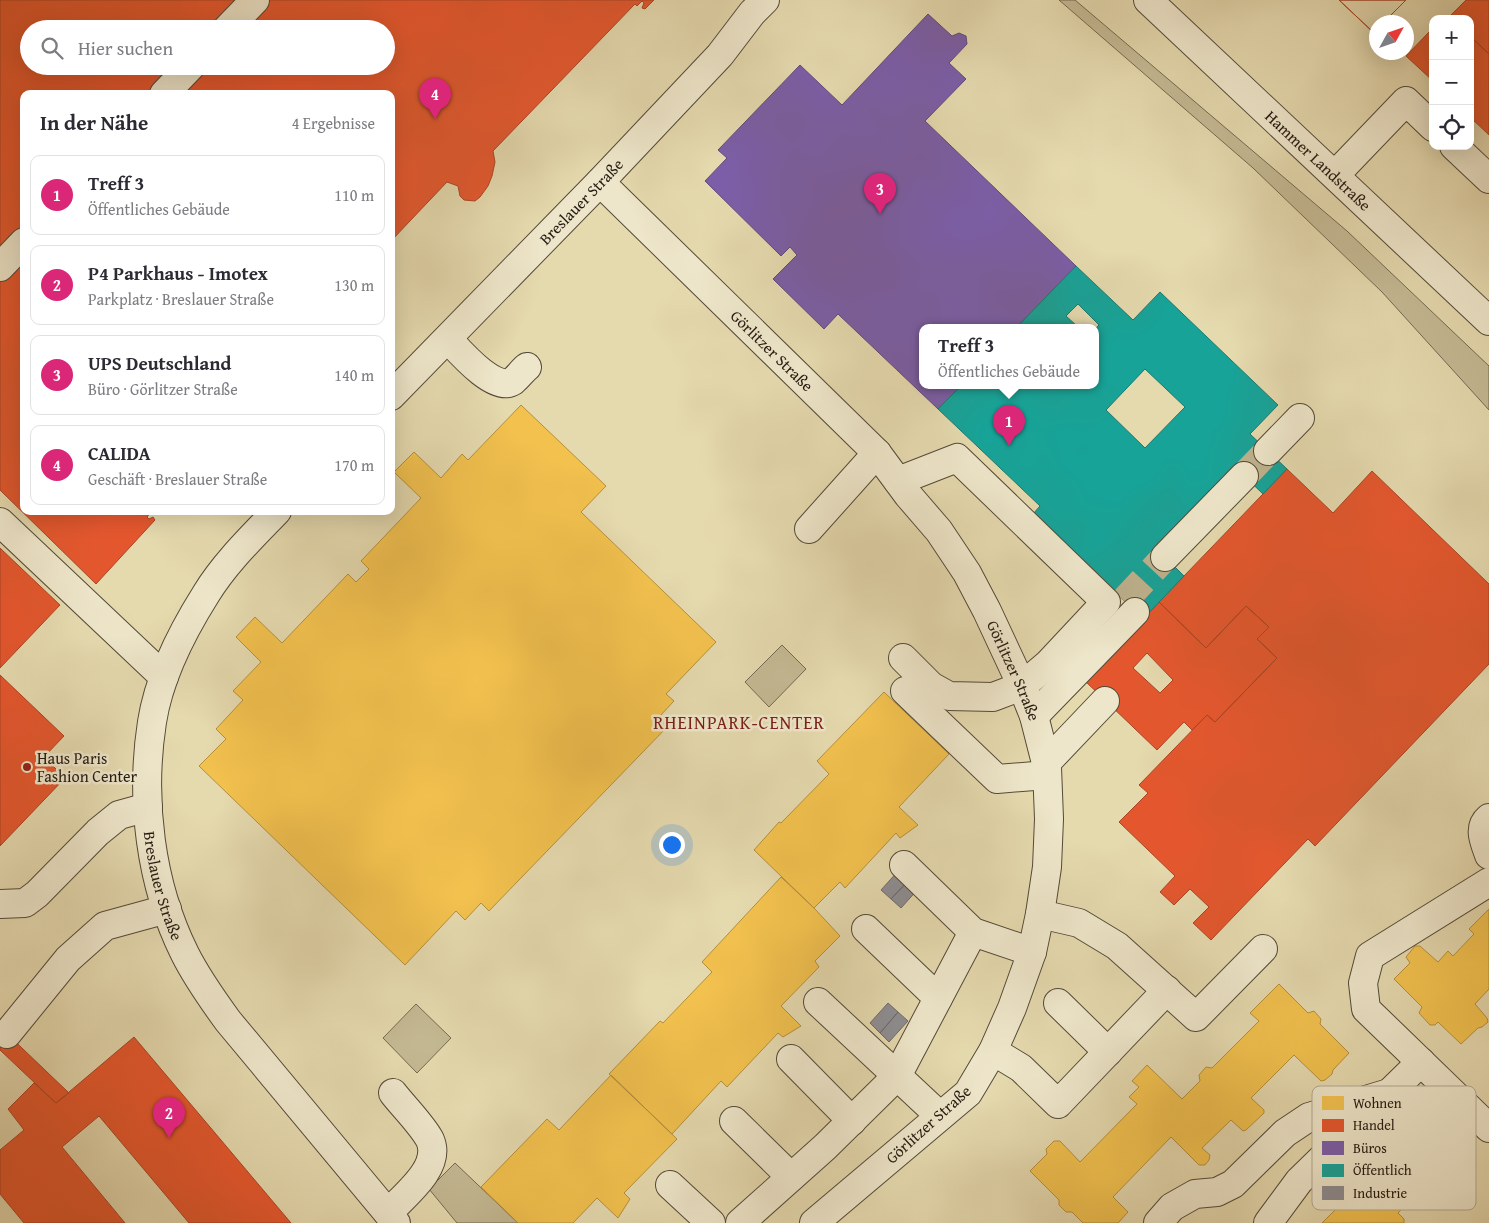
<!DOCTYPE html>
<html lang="de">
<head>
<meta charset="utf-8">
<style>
	:root { --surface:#fff; --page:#f2f2f3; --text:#2b2b33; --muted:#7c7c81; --line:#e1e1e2; --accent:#db2777 }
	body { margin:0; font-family:"Gentium Book Plus",serif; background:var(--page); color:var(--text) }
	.controls { position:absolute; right:15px; top:15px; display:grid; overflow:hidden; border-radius:10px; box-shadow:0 5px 20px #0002 }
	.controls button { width:45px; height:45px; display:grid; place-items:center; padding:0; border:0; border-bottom:1px solid var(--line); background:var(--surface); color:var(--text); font:25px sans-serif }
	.compass { position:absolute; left:1369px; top:15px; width:45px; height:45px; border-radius:50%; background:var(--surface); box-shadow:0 5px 20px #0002; rotate:50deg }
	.you { position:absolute; left:671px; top:844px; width:18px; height:18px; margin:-12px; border:4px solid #fff; border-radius:50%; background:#1a73e8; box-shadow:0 0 0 8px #1a73e833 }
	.badge { display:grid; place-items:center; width:32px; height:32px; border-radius:50%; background:var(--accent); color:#fff; font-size:16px; font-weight:700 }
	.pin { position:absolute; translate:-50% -41px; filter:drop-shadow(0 1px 2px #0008) }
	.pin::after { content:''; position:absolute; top:26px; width:18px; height:15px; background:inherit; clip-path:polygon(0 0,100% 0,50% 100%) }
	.popup { position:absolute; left:919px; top:324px; width:180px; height:65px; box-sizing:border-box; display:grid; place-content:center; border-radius:10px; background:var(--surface); filter:drop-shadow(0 1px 4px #0005); font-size:16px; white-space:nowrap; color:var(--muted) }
	.popup b { font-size:19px; color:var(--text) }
	.popup::after { content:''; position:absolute; left:50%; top:100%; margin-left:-10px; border:10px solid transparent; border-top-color:var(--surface) }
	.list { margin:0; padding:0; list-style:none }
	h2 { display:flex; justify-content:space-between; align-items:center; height:65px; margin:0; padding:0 20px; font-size:21px }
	h2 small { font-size:16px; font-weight:400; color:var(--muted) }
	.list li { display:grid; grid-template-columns:32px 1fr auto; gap:15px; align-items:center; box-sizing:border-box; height:80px; margin:0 10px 10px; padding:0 10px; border:1px solid var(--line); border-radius:10px }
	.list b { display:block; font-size:19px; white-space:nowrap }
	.list p { margin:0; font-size:16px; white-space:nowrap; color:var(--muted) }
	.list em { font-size:16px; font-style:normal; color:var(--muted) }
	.icon { flex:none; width:28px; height:28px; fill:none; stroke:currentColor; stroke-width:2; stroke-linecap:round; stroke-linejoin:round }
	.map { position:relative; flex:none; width:1489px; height:1223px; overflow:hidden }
	.search { position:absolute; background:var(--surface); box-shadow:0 5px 20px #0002; left:20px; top:20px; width:375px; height:55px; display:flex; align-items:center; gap:12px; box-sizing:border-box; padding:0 18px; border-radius:28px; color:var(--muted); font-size:19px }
	.panel { position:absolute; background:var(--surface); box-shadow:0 5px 20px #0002; left:20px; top:90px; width:375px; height:425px; border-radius:10px }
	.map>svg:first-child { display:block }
	.green { fill:#c4b993; stroke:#746a52 }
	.homes { fill:#f2c14e; stroke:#b48f3c }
	.shops { fill:#e4572e; stroke:#aa4525; fill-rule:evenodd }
	.offices { fill:#7b5ea7; stroke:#614a7a }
	.public { fill:#17a398; stroke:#1b7a70; fill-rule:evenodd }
	.industry { fill:#8d8d92; stroke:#6e6a6b }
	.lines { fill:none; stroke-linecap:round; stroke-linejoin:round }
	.minor-tunnel { stroke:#beb38f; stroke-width:28; stroke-dasharray:28 14; stroke-linecap:butt }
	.minor-casing { stroke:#544a38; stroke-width:30 }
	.minor { stroke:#eee6ca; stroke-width:28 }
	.poi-dot { fill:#8f2418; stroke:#eee6ca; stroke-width:2 }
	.labels { text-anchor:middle; stroke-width:5; stroke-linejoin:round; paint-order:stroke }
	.street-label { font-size:16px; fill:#241a11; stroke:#eee6ca }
	.poi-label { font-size:16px; fill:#241a11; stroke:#eee6ca; text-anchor:start }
	.neighbourhood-label { font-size:18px; letter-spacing:1px; fill:#7a1f14; stroke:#eee6ca }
	.key { fill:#eee6ca; stroke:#b1a992; stroke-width:1 }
	.key-label { font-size:14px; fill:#241a11 }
</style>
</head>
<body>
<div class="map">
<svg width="1489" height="1223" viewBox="0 0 1489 1223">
	<rect width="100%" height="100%" fill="#e5d9ae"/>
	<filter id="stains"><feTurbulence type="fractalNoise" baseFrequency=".004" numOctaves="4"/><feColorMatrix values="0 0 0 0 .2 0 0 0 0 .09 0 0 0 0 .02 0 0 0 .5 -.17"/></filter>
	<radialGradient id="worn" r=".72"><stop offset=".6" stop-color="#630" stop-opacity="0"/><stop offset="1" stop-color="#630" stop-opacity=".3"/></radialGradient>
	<path class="green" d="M1059,0H1075L1347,231L1489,366V410L1382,292L1253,168Z
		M782,645L806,669L769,707L745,682Z
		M416,1004L451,1038L417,1073L383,1038Z
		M455,1163L518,1223H457L429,1189Z"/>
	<path class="homes" d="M521,405L606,486L581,512L716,642L666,694L674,701L659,717L668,726L489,911L481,903L465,920L456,911L405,965L199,766L226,739L216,729L243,700L233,691L261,662L236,637L255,617L282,643L348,574L356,582L369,569L361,561L421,498L394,472L414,452L441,478L462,454L468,460Z
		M884,692L949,754L899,807L918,825L900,838L896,833L845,888L840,882L814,908L754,850L779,822L781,823L829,774L817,761Z
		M781,877L814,908L840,936L815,961L819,967L781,1006L801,1026L783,1037L778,1033L727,1087L721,1081L672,1134L609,1074L660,1021L663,1023L712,972L702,962Z
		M1489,909V989L1475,1004L1487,1018L1488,1022L1482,1027L1478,1028L1461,1044L1438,1022L1435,1025H1430L1419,1013L1422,1007L1394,979L1410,963L1406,957L1415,946H1420L1438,962L1448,951L1453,956L1474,934L1469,929Z
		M1279,984L1308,1013L1314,1011L1321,1019L1320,1024L1349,1053L1333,1070L1332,1074L1325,1080L1321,1081L1294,1055L1251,1098L1264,1110V1113L1246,1130L1243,1131L1231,1120L1202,1148L1210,1155L1209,1160L1205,1165H1199L1171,1137L1113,1197L1128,1212L1118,1223H1083L1072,1212H1066L1059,1205V1200L1030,1171L1047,1154L1046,1149L1054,1141H1060L1080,1162L1137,1104L1129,1097L1139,1087L1132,1081L1147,1065L1182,1099L1200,1081L1199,1075L1206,1067L1212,1068L1259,1021L1250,1013Z
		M611,1075L677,1139L624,1193L630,1199L618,1218L597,1198L573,1223H518L481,1187L547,1119L559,1130Z
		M1421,1118L1462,1157L1450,1169L1451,1177L1434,1195H1428L1421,1188L1398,1213L1404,1219V1223H1322L1342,1203L1337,1198L1346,1189L1341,1184L1351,1174L1359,1182L1385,1156L1382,1152L1393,1141L1387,1136L1398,1125L1406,1133Z"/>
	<path class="shops" d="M0,0H654L645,9L642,8L644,3L642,1L637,6L635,4L493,151L495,162L492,176L488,186L480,197L475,201L464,200L460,196L458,186L447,182L391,241V94H24V511H150L151,512L147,517L149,519L153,517L155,520L96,584L0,490ZM29,29H386V66H29Z
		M1339,0H1406L1384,22H1376V30L1374,33Z
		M1339,0H1406L1384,22H1376V30L1374,33Z
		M1466,0H1489V54L1470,36V19H1452L1450,16Z
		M1430,31L1433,33V81L1406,56Z
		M1470,36L1489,54V135L1470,117Z
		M1287,469L1333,513L1372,471L1489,584V664L1315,846L1308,839L1211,940L1193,923L1209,907L1190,889L1174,905L1160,892L1175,876L1119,822L1148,793L1139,785L1207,715L1215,722L1277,658L1257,639L1269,627L1246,606L1206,648L1159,602Z
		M0,548L60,605L0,668Z
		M1159,602L1206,648L1246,606L1269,627L1257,639L1277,658L1215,722L1207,715L1192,730L1184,722L1157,750L1084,680ZM1147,653L1173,680L1160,693L1133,668Z
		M0,675L64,736L44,757L65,778L0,846Z
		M0,1027L69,1093L56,1103L0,1050Z
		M134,1037L291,1223H189L99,1116L62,1147L125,1223H24L0,1194V1150L24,1130L8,1109L34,1083L56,1103Z"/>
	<path class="offices" d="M928,14L952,36L959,33L966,36L967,44L949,63L966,79L925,121L1076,266L1017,327H923V385H962L938,409L838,314L824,329L773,279L797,255L790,247L781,256L705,181L727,158L718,150L800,65L842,105Z"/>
	<path class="public" d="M1076,266L1133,320L1160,292L1278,405L1250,434L1287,469L1263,494L1238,470L1160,552L1184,576L1143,619L1033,514L1040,506L938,409L962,385H1095V329L1099,325L1078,304L1066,316L1078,327H1017ZM1145,369L1185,407L1145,448L1106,410Z"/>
	<path class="industry" d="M899,870L910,879L891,899L881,890Z
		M910,879L919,888L901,908L891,899Z
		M888,1003L898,1012L880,1033L870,1023Z
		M898,1012L908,1021L889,1042L880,1033Z"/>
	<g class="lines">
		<path class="minor-tunnel" d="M1244,476L1268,451
			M1124,601L1165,557"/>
		<g class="minor-casing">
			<g id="minor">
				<path id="s1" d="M1148,0L1489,321"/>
				<path d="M227,29L255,0"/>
				<path d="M164,94L191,66"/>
				<path d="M1454,146L1489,179"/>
				<path d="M1335,175L1406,101L1433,127"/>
				<path id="s2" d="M600,182L877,453L908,495L939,531L967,573L987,611L1022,686L1034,716L1047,767L1049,819L1047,867L1040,914L1032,952L1012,1008L993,1051L968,1093L814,1223"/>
				<path d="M0,267L24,242"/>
				<path d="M448,339C460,352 495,393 513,381C518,377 522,371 527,367"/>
				<path id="s3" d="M391,396L600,182L720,55L752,13L765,0"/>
				<path d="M1268,451L1300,418"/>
				<path d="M898,481L957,458L1106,602L1048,664L1022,686L993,697L949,696L931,686L903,658"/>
				<path id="s4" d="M277,511C252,537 225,563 206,594C182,632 159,677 152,722C140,799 150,884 185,954C197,978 212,999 228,1021L396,1223"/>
				<path d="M0,522L164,677"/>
				<path d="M809,529L877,453"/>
				<path d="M1165,557L1244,476"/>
				<path d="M905,691L997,779L1047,775"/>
				<path d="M1034,716L1135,612"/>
				<path d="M1046,763L1105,701"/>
				<path d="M1489,818C1477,828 1485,843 1489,855"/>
				<path d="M904,865L973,932L1032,952"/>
				<path d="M1489,882L1370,956L1363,983L1366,1009L1489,1128"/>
				<path d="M0,904L25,903L37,894L98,832L119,815L148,807"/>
				<path d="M1040,914L1079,923L1117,946L1196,1017L1263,949"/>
				<path d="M866,929L938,998"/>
				<path d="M818,1002L940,1116"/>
				<path d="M1058,1003L1108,1052"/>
				<path d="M7,1034L68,959L105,926L167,909"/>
				<path d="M993,1051L1021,1068L1058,1104L1167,990"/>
				<path d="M791,1059L852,1121"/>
				<path d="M734,1121L791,1177"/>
				<path d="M670,1185L711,1223"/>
				<path d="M388,1213C405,1195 442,1167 430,1140C423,1126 403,1106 393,1093"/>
				<path d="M740,1223L825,1147L897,1076L973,932"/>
				<path d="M1158,1223L1172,1207L1195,1194L1217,1192L1233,1184L1285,1133L1309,1117L1389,1093"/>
				<path d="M1268,1223L1299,1181L1421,1062"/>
			</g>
		</g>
		<use href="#minor" class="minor"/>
	</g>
	<circle class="poi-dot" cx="27" cy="767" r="5"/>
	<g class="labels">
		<g class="street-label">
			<text dy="6" stroke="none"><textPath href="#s1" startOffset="234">Hammer Landstraße</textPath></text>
			<text dy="6" stroke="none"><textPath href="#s3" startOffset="272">Breslauer Straße</textPath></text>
			<text dy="6" stroke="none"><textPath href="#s2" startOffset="241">Görlitzer Straße</textPath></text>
			<text dy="6" stroke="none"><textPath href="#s2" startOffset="646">Görlitzer Straße</textPath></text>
			<text dy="6" stroke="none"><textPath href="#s4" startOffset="415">Breslauer Straße</textPath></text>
			<text transform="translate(928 1124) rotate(-42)" y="6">Görlitzer Straße</text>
		</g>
		<g class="poi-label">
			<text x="37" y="764">Haus Paris<tspan x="37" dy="18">Fashion Center</tspan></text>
		</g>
		<g class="neighbourhood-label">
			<text x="739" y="729">RHEINPARK-CENTER</text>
		</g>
	</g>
	<rect x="1312" y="1086" width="164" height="124" rx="8" class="key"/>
	<rect x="1322" y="1096" width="22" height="14" fill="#f2c14e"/>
	<rect x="1322" y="1119" width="22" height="13" fill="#e4572e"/>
	<rect x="1322" y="1141" width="22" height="14" fill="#7b5ea7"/>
	<rect x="1322" y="1164" width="22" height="13" fill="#17a398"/>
	<rect x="1322" y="1186" width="22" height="14" fill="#8d8d92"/>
	<g class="key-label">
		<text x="1353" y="1108">Wohnen</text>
		<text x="1353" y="1130">Handel</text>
		<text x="1353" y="1153">Büros</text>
		<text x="1353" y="1175">Öffentlich</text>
		<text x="1353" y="1198">Industrie</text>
	</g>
	<rect width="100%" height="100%" filter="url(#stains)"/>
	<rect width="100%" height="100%" fill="url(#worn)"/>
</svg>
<div class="controls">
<button>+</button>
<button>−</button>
<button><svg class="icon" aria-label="locate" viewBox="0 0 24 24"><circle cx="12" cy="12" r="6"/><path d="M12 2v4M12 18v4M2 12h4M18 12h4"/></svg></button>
</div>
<svg class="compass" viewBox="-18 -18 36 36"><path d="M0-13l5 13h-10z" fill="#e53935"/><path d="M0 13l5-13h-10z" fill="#7c7c81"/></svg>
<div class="you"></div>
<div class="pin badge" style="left:1009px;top:446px">1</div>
<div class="popup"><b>Treff 3</b>Öffentliches Gebäude</div>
<div class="pin badge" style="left:169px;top:1138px">2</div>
<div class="pin badge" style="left:880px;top:214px">3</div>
<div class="pin badge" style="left:435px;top:119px">4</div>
<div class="search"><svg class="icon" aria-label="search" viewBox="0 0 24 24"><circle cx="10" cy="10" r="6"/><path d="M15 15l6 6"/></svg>Hier suchen</div>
<section class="panel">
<h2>In der Nähe<small>4 Ergebnisse</small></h2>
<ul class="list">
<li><span class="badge">1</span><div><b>Treff 3</b><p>Öffentliches Gebäude</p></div><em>110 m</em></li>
<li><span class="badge">2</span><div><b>P4 Parkhaus - Imotex</b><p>Parkplatz · Breslauer Straße</p></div><em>130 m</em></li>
<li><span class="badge">3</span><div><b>UPS Deutschland</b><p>Büro · Görlitzer Straße</p></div><em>140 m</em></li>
<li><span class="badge">4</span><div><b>CALIDA</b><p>Geschäft · Breslauer Straße</p></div><em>170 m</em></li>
</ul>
</section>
</div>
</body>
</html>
